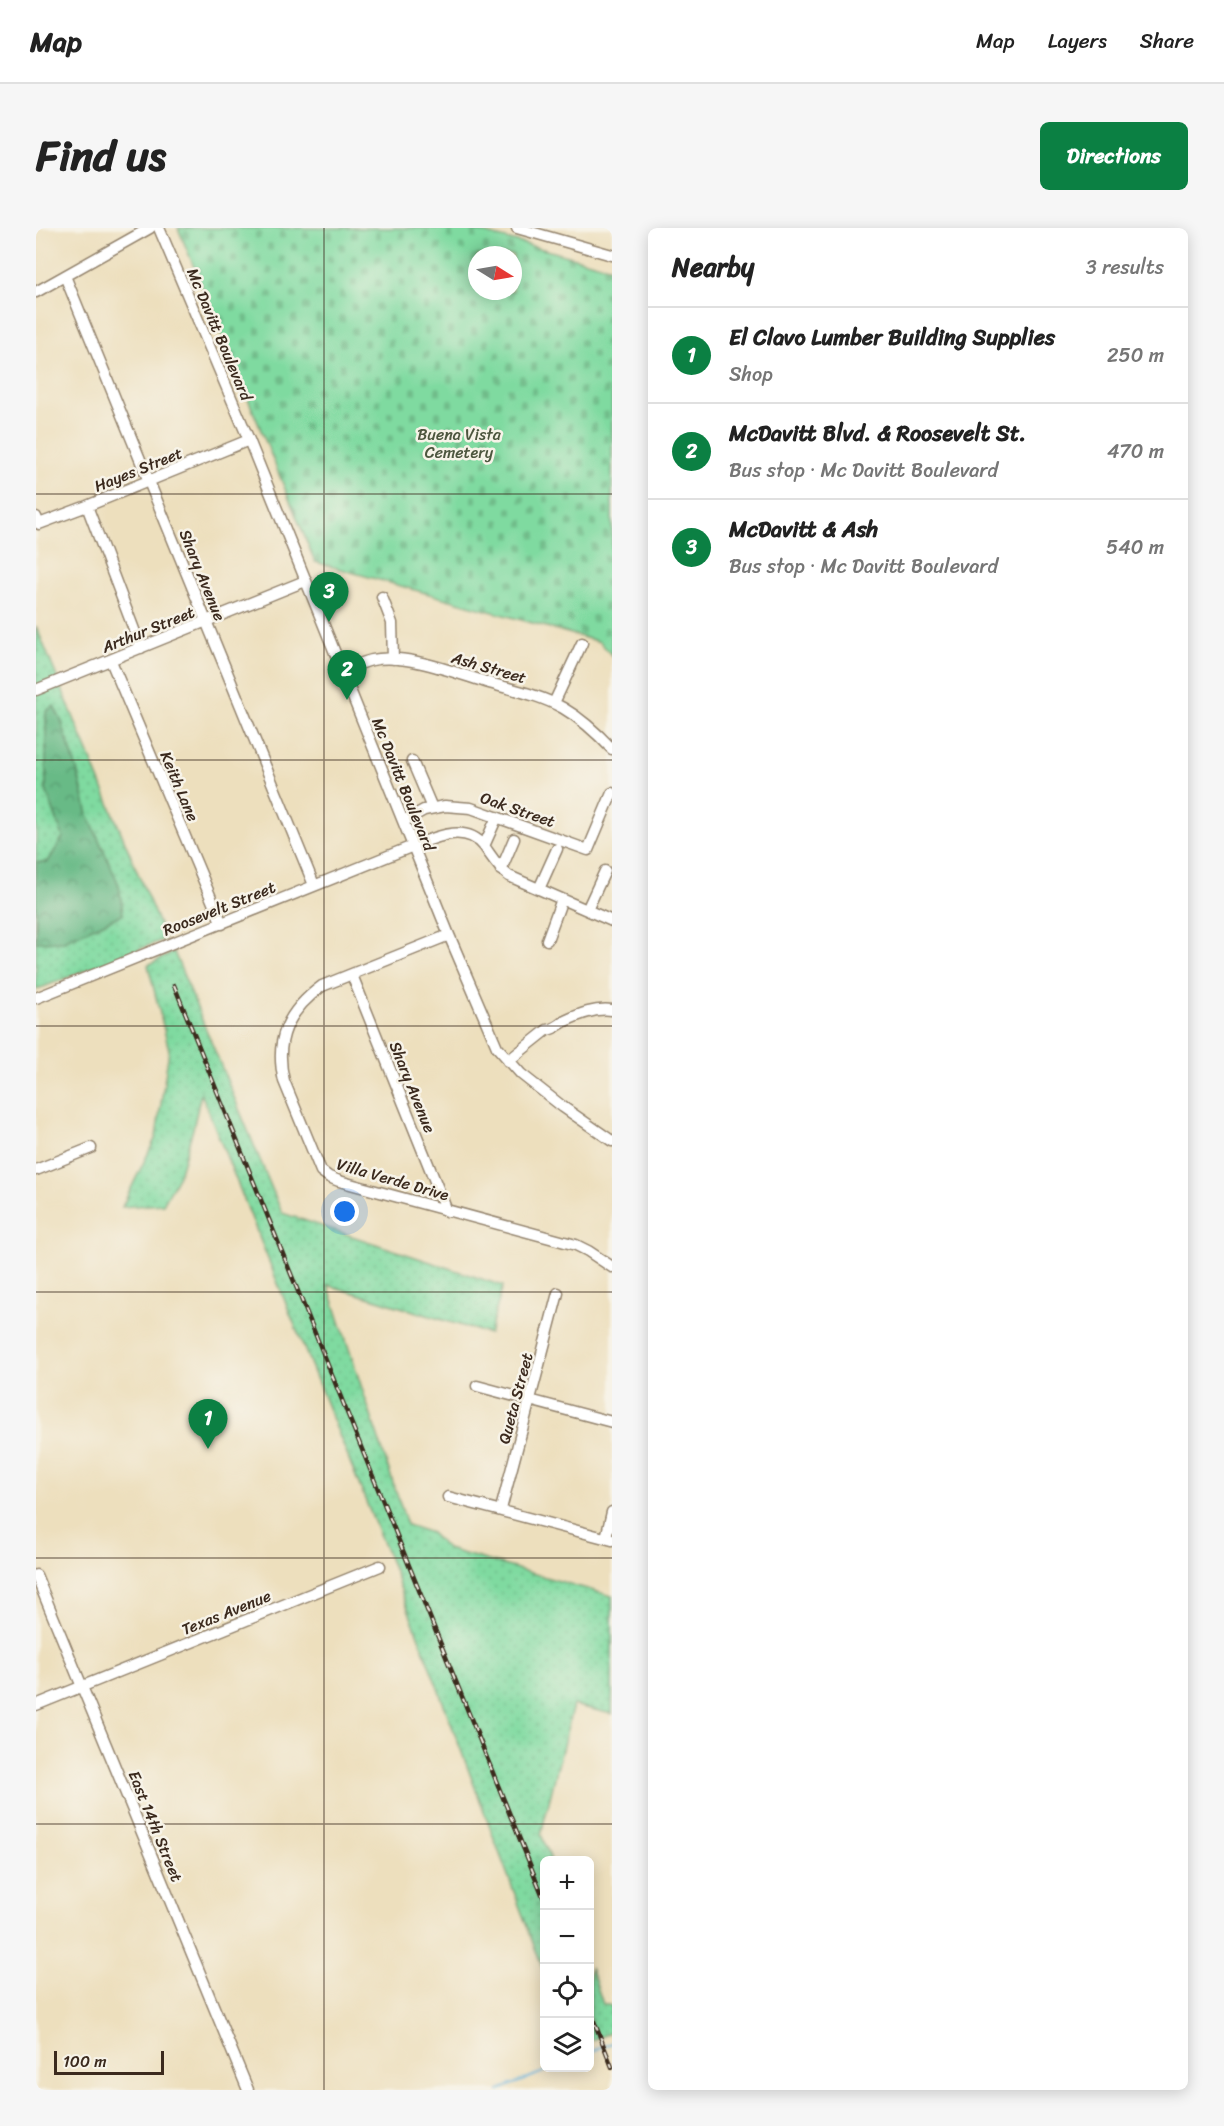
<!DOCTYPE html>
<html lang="en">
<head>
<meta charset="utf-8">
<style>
	:root { --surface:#fff; --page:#f6f6f6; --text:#222; --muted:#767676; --line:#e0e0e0; --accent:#0b8043 }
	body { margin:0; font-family:Sriracha,sans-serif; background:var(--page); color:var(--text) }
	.controls { position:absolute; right:18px; bottom:18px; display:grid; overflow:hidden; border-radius:9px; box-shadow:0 3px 15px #0003 }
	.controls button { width:54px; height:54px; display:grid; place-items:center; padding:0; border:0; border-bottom:2px solid var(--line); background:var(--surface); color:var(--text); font:30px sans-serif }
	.compass { position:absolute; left:432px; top:18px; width:54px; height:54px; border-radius:50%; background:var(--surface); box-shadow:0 3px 15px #0003; rotate:101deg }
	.scale { position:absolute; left:18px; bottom:15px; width:110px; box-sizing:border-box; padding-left:6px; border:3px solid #3b2a1e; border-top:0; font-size:16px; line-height:21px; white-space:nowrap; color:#3b2a1e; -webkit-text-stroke:4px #f7f3e8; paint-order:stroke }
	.you { position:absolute; left:309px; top:984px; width:21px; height:21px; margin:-15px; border:4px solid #fff; border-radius:50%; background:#1a73e8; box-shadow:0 0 0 9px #1a73e833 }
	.badge { display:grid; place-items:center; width:39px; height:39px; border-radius:50%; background:var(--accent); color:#fff; font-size:20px; font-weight:700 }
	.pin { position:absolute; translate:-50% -50px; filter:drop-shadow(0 2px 3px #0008) }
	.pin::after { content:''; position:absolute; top:32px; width:21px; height:18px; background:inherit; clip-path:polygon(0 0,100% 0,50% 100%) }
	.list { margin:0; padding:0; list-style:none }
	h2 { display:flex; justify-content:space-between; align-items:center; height:78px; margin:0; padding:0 24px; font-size:26px }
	h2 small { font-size:20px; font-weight:400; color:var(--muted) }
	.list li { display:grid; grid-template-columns:39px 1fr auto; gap:18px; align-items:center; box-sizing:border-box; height:96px; padding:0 24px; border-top:2px solid var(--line) }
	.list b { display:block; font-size:22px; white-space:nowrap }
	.list p { margin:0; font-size:20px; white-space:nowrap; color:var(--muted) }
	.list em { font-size:20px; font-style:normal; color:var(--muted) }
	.icon { flex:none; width:33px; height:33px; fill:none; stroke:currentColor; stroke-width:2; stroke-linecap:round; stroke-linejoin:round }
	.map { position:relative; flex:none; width:576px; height:1862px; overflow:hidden; border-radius:9px }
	header { display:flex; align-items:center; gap:36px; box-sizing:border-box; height:84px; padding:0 30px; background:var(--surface); border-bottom:2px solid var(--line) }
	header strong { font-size:28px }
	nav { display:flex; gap:33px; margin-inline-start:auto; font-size:21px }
	.intro { display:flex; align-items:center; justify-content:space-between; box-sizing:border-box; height:144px; padding:0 36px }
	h1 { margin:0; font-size:42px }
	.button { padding:15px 27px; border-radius:9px; background:var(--accent); color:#fff; font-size:21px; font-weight:700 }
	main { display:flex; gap:36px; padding:0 36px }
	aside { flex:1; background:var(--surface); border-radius:9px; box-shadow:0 3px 15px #0003 }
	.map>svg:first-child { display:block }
	.grass { fill:url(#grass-dots); stroke:#5d825f; stroke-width:1.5 }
	.forest { fill:url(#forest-crowns); stroke:#517252; stroke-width:1.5 }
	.cemetery { fill:url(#cemetery-stones); stroke:#5d825f; stroke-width:1.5; fill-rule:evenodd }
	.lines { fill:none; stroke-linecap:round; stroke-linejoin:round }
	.stream { stroke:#62b2dc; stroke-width:2 }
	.minor-casing { stroke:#94846e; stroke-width:13 }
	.minor { stroke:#fff; stroke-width:10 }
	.rail-casing { stroke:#3b2a1e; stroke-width:4.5 }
	.rail { stroke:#f7f3e8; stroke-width:2; stroke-dasharray:7; stroke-linecap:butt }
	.grid { fill:none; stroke:#3b2a1e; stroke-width:1.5; stroke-opacity:0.55 }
	.labels { text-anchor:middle; stroke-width:5; stroke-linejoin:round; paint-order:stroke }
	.street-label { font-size:16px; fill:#3b2a1e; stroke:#f7f3e8 }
	.park-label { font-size:16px; fill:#4c563e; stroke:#f7f3e8 }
</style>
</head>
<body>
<header>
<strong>Map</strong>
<nav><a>Map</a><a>Layers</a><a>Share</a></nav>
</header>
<div class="intro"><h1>Find us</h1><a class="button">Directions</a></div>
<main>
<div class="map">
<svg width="576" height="1862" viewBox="0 0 576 1862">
	<defs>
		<pattern id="grass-dots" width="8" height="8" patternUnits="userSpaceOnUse" patternTransform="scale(1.5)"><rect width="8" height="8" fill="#7fdaa0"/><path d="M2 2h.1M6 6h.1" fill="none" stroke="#6fbb89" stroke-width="1.8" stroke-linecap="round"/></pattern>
		<pattern id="forest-crowns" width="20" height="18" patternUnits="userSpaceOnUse" patternTransform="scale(1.5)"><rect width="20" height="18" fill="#67ba86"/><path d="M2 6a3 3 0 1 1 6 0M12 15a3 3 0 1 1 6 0" fill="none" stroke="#56976d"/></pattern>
		<pattern id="cemetery-stones" width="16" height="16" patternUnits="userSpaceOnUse" patternTransform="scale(1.5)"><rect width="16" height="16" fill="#7fdaa0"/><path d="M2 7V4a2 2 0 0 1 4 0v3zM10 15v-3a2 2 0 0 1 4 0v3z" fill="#6fbb89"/></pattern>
	</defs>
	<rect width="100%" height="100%" fill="#f7f3e8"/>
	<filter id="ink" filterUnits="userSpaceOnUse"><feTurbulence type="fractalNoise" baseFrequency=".0167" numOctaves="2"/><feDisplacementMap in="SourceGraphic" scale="12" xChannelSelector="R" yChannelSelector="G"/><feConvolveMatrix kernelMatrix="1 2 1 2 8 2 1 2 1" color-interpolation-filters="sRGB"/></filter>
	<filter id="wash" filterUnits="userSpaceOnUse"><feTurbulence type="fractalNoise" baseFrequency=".008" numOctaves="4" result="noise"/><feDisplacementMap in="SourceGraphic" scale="24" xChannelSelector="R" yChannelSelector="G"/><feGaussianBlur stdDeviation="1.35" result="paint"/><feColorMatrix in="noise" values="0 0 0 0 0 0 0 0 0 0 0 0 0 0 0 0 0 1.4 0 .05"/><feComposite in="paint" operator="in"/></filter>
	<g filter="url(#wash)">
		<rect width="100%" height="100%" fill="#eddfbd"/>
		<path class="grass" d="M0,398L129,711L0,762Z
			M138,724L246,985L467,1058L453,1106L292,1057L371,1297L395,1305L411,1321L576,1368V1486L537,1477L505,1606L515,1632H508V1744L358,1343L165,865L157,901L143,947L127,976L86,979L120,909L133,822L112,737Z
			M554,1739L567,1776L576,1778V1804L554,1813Z"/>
		<path class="forest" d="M18,478L25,492L41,542L52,587L83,657L87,686L28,713L0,714V634H12L27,609L10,562V483Z"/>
		<path class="cemetery" d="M142,0H430L576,40V428L564,414L279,334ZM441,27H477V63H441Z"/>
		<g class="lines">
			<path class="stream" d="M554,1824L576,1815
				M463,1862L517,1840"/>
		</g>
	</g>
	<g filter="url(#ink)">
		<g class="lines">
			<g class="minor-casing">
				<path id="minor" d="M123,0L213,212L413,707L461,819L485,846L527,879L576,913
					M481,0L576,27
					M29,48L278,657
					M0,64L114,0
					M51,278L105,420
					M0,289L3,296L51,278L213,212
					M346,369L356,395L357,431
					M75,433L186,696
					M306,443C316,440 326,434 336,432C371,425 420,445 453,455C478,462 504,467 527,480C546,491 561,505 576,521
					M0,462L269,353
					M518,475L546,415
					M376,533L396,580
					M368,593L388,582L409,578L435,580L552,622L576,565
					M448,618L461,589
					M465,642L478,611
					M503,661L521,621
					M551,682L569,643
					M413,707L286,758C252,783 238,811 248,853L285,943L293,949L303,953L540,1017L552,1023L576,1039
					M511,712L526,671
					M316,747L411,983
					M0,770L377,618C400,609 429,595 448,618C456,629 462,640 473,648L576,693
					M472,833L511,802C519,801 522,797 529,793C544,786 559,780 576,782
					M0,942L55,920
					M441,1158L576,1194
					M412,1269L576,1312
					M465,1281L522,1065
					M570,1310L576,1284
					M0,1347L212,1862
					M0,1477L344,1338"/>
			</g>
			<use href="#minor" class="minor"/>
			<g class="rail-casing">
				<path id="rail" d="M138,757L508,1671
					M554,1783L576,1839"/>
			</g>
			<use href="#rail" class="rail"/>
		</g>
	</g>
	<path class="grid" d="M288,0V1862M0,266H576M0,532H576M0,798H576M0,1064H576M0,1330H576M0,1596H576"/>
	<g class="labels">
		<g class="street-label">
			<text transform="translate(184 106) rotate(67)" y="6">Mc Davitt Boulevard</text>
			<text transform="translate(102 241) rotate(-22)" y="6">Hayes Street</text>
			<text transform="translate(167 347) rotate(68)" y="6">Shary Avenue</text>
			<text transform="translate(112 401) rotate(-22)" y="6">Arthur Street</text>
			<text transform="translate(453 439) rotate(16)" y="6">Ash Street</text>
			<text transform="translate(368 556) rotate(68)" y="6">Mc Davitt Boulevard</text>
			<text transform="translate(144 558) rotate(67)" y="6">Keith Lane</text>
			<text transform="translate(482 581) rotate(19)" y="6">Oak Street</text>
			<text transform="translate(183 680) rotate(-22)" y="6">Roosevelt Street</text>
			<text transform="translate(377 859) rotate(68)" y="6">Shary Avenue</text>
			<text transform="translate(357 951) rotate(16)" y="6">Villa Verde Drive</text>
			<text transform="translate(479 1170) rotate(-75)" y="6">Queta Street</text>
			<text transform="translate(190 1384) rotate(-22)" y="6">Texas Avenue</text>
			<text transform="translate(120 1598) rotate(68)" y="6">East 14th Street</text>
		</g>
		<g class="park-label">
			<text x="423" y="212">Buena Vista<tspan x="423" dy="18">Cemetery</tspan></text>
		</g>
	</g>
</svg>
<div class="controls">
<button>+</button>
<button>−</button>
<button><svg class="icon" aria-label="locate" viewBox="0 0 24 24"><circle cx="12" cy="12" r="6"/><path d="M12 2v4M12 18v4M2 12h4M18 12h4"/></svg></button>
<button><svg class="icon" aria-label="layers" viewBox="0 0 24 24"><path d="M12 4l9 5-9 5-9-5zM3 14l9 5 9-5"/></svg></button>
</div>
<svg class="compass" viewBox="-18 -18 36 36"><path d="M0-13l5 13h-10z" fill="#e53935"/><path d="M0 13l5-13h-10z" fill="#767676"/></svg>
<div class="scale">100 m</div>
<div class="you"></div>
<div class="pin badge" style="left:172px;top:1221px">1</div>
<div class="pin badge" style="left:311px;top:472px">2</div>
<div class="pin badge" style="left:293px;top:394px">3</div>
</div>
<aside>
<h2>Nearby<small>3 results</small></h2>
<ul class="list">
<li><span class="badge">1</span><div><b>El Clavo Lumber Building Supplies</b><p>Shop</p></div><em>250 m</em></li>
<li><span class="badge">2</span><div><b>McDavitt Blvd. &amp; Roosevelt St.</b><p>Bus stop · Mc Davitt Boulevard</p></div><em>470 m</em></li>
<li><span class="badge">3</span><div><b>McDavitt &amp; Ash</b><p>Bus stop · Mc Davitt Boulevard</p></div><em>540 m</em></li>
</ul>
</aside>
</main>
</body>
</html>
